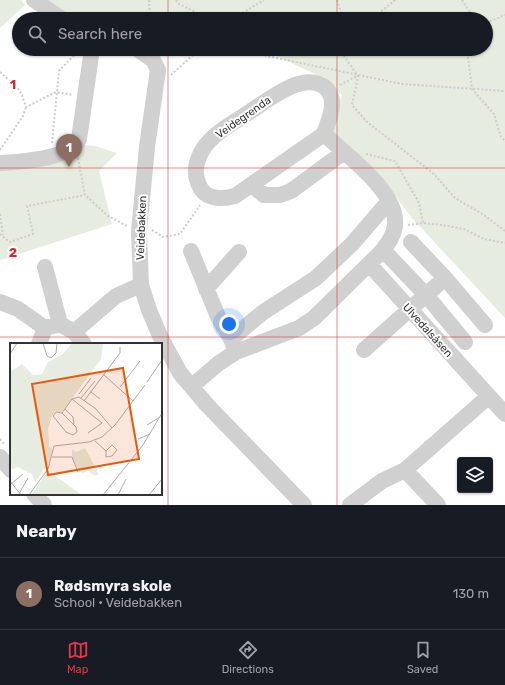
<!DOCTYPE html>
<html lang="en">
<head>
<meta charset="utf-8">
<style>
	:root { --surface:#171b24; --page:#20242c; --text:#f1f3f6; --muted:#9ea1a6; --line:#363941; --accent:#e63946 }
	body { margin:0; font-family:Rubik,sans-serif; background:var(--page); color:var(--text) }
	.controls { position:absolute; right:12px; bottom:12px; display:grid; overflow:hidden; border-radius:4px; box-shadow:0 1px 3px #0004 }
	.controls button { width:36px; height:36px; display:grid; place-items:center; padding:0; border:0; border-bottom:1px solid var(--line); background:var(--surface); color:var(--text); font:20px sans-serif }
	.you { position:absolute; left:229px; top:324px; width:14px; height:14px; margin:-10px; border:3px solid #fff; border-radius:50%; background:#1a73e8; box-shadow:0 0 0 6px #1a73e833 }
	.badge { display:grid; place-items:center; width:26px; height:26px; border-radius:50%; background:var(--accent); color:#fff; font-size:13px; font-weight:700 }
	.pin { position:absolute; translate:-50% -33px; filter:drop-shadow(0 1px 2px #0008) }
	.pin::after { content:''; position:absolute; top:21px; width:14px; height:12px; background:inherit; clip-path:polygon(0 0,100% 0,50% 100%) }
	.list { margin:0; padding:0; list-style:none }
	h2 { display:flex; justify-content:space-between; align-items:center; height:52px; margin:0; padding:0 16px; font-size:17px }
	h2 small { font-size:13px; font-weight:400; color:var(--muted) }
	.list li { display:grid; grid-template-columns:26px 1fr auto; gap:12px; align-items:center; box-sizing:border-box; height:72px; padding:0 16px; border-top:1px solid var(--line) }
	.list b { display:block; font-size:15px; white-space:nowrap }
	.list p { margin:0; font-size:13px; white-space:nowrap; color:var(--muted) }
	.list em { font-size:13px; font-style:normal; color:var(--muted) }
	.icon { flex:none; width:22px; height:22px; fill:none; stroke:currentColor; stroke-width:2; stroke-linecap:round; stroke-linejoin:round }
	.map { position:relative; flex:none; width:505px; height:505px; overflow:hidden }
	.search { position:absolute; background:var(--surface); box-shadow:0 1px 3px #0004; left:12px; right:12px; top:12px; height:44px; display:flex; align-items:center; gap:10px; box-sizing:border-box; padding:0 14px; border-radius:22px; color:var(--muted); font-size:15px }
	.sheet { height:124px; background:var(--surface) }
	nav { display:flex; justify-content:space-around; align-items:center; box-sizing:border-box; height:56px; border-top:1px solid var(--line); background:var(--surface); font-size:11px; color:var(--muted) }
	nav a { display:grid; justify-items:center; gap:2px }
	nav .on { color:var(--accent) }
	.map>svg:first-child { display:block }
	.green { fill:#e6ecdf }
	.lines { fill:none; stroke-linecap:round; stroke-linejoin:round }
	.path { stroke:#cdcdcd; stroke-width:2; stroke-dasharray:2 2; stroke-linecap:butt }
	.minor { stroke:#d0d0d0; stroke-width:16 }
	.grid { fill:none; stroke:#d62828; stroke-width:1; stroke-opacity:0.55 }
	.labels { text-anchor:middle; stroke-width:4; stroke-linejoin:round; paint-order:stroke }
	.street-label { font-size:11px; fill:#333; stroke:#fff }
	.inset-road { fill:none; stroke:#adadad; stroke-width:1 }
	.view { fill:#e8590c; fill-opacity:0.15; stroke:#e8590c; stroke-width:2 }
	.inset-edge { fill:none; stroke:#333; stroke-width:2 }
	.grid-label { font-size:13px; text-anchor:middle; font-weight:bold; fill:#d62828; stroke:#fff; stroke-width:4; stroke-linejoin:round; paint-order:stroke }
</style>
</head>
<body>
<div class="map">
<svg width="505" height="505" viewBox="0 0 505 505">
	<rect width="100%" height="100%" fill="#fff"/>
	<path class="green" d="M0,0H21L25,5L0,28Z
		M47,0H505V318L411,217L380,175L327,135L342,95L317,75L262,49H486V19H69Z
		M73,144L95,146L117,153L99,171L112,224L0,260V168Z"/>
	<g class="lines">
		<path class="path" d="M149,0L150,19
			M176,0L179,4L208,18L218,19
			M337,0L341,12L340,19
			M462,0L470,12L467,19
			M232,19L264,0
			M372,19L395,0
			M486,23L505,15
			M118,49L125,51
			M217,49L238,50L402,84L505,91
			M339,49L358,76L352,105L367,122L434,174L455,198L484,215L505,231
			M467,49L472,89L494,114L501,137L505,141
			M0,72L17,87L22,95L26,107L56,92L73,95
			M171,75L194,54L216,49
			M340,85L357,76
			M52,143L59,71L78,51
			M0,150L23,116L26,107
			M366,154L395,161L419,203L423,223
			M78,158L85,195L108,216L127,226
			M0,214L3,235
			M408,225L423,223L442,225L464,229L484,239L505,243
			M152,230L163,237L180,234L200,205
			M0,234L10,242L33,234L27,206L85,195
			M0,439L5,445"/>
		<path class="minor" d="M34,0L62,19
			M137,49L153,60L158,70L147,147L139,231L141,285L149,310L161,338L180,373L207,405L304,505
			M0,163C19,162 71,159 79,139L92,49
			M252,185L264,195H280L291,191L344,152
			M411,242L445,278L485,325
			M383,250L426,295L465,342
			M191,251L219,319L231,339L235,349
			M369,264L505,414
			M45,267L60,324
			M206,289L239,252
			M0,302L18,309L45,328
			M74,332L116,296L141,285
			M231,339L262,313L316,278L352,244L389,201
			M39,344L45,328L60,324L74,332L84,344
			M364,350L445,278
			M192,386L219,363L236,352L299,328L314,318L383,250C389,242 394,235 395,226C399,192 346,155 324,134C327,125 333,112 332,102C332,95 327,87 321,85C300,74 268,100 251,111C235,122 213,133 203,149C195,163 193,175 201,189C208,200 224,199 235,196L324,134
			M0,457L11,470
			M405,470L438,505
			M34,494L44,505
			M350,505L382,481L405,470L488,397"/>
	</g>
	<path class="grid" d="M168,0V19M337,0V19M168,49V505M337,49V505M0,168H505M0,337H505"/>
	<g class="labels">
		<g class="street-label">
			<text transform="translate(243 117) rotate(-35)" y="4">Veidegrenda</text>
			<text transform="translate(141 228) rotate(-88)" y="4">Veidebakken</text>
			<text transform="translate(428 330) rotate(48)" y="4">Ulvedalsåsen</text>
		</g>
	</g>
	<g transform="translate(10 343)">
		<rect width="152" height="152" fill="#fff"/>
		<path d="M62,0H93L91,16L52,69L45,68L42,73L38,86L39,103L42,106L40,118L25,139L22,131L8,124L2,126L0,120V29L12,21L23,32L32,31L38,19L53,11ZM75,105L89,131L85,133L78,128L73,130L69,128L62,115V106L66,109ZM38,128L72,152H21Z" fill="#e6ecdf"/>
		<path class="inset-road" d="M33,0L37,13L41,15L46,10L47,0M0,11L7,0M94,32L123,58M137,39L152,17M110,44L130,18M80,48L90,56M69,51L81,35M71,55L85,38M62,56L92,80M74,58L110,10V4M55,66L63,74L64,81M52,70L66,84L67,89L63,92L56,89L43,73L46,69L52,70L62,56L69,54L86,66L102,85M137,82L150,74M78,90L92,80M128,96L140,91M85,98L96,108V114L102,113L107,107L102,102L96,108M42,114H62L68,129M0,138L11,152M1,141L13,131M9,151L18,135M19,152L38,126L44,103L79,99L92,94L105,82L135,42M93,152L133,102L152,70M108,152L116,136M139,152L152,136"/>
		<path class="view" d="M113,25L129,116L38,132L22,41Z"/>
		<rect width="152" height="152" class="inset-edge"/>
	</g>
	<g class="grid-label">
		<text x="13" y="89">1</text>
		<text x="13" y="257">2</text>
	</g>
</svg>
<div class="controls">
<button><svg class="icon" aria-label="layers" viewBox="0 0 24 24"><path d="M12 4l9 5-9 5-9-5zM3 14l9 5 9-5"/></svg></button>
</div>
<div class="you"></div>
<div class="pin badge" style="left:69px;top:167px;background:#8d6e63">1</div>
<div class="search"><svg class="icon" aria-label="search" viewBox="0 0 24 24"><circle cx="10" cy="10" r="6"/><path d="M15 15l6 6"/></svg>Search here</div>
</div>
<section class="sheet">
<h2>Nearby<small></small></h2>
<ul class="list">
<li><span class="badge" style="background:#8d6e63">1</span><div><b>Rødsmyra skole</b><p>School · Veidebakken</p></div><em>130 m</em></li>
</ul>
</section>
<nav>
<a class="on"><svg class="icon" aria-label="map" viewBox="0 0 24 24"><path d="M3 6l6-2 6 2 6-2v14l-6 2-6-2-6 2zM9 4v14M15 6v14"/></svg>Map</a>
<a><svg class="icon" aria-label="directions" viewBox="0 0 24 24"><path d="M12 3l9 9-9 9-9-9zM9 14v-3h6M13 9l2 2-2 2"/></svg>Directions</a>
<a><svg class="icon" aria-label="saved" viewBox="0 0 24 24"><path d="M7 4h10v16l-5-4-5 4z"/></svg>Saved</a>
</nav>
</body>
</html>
